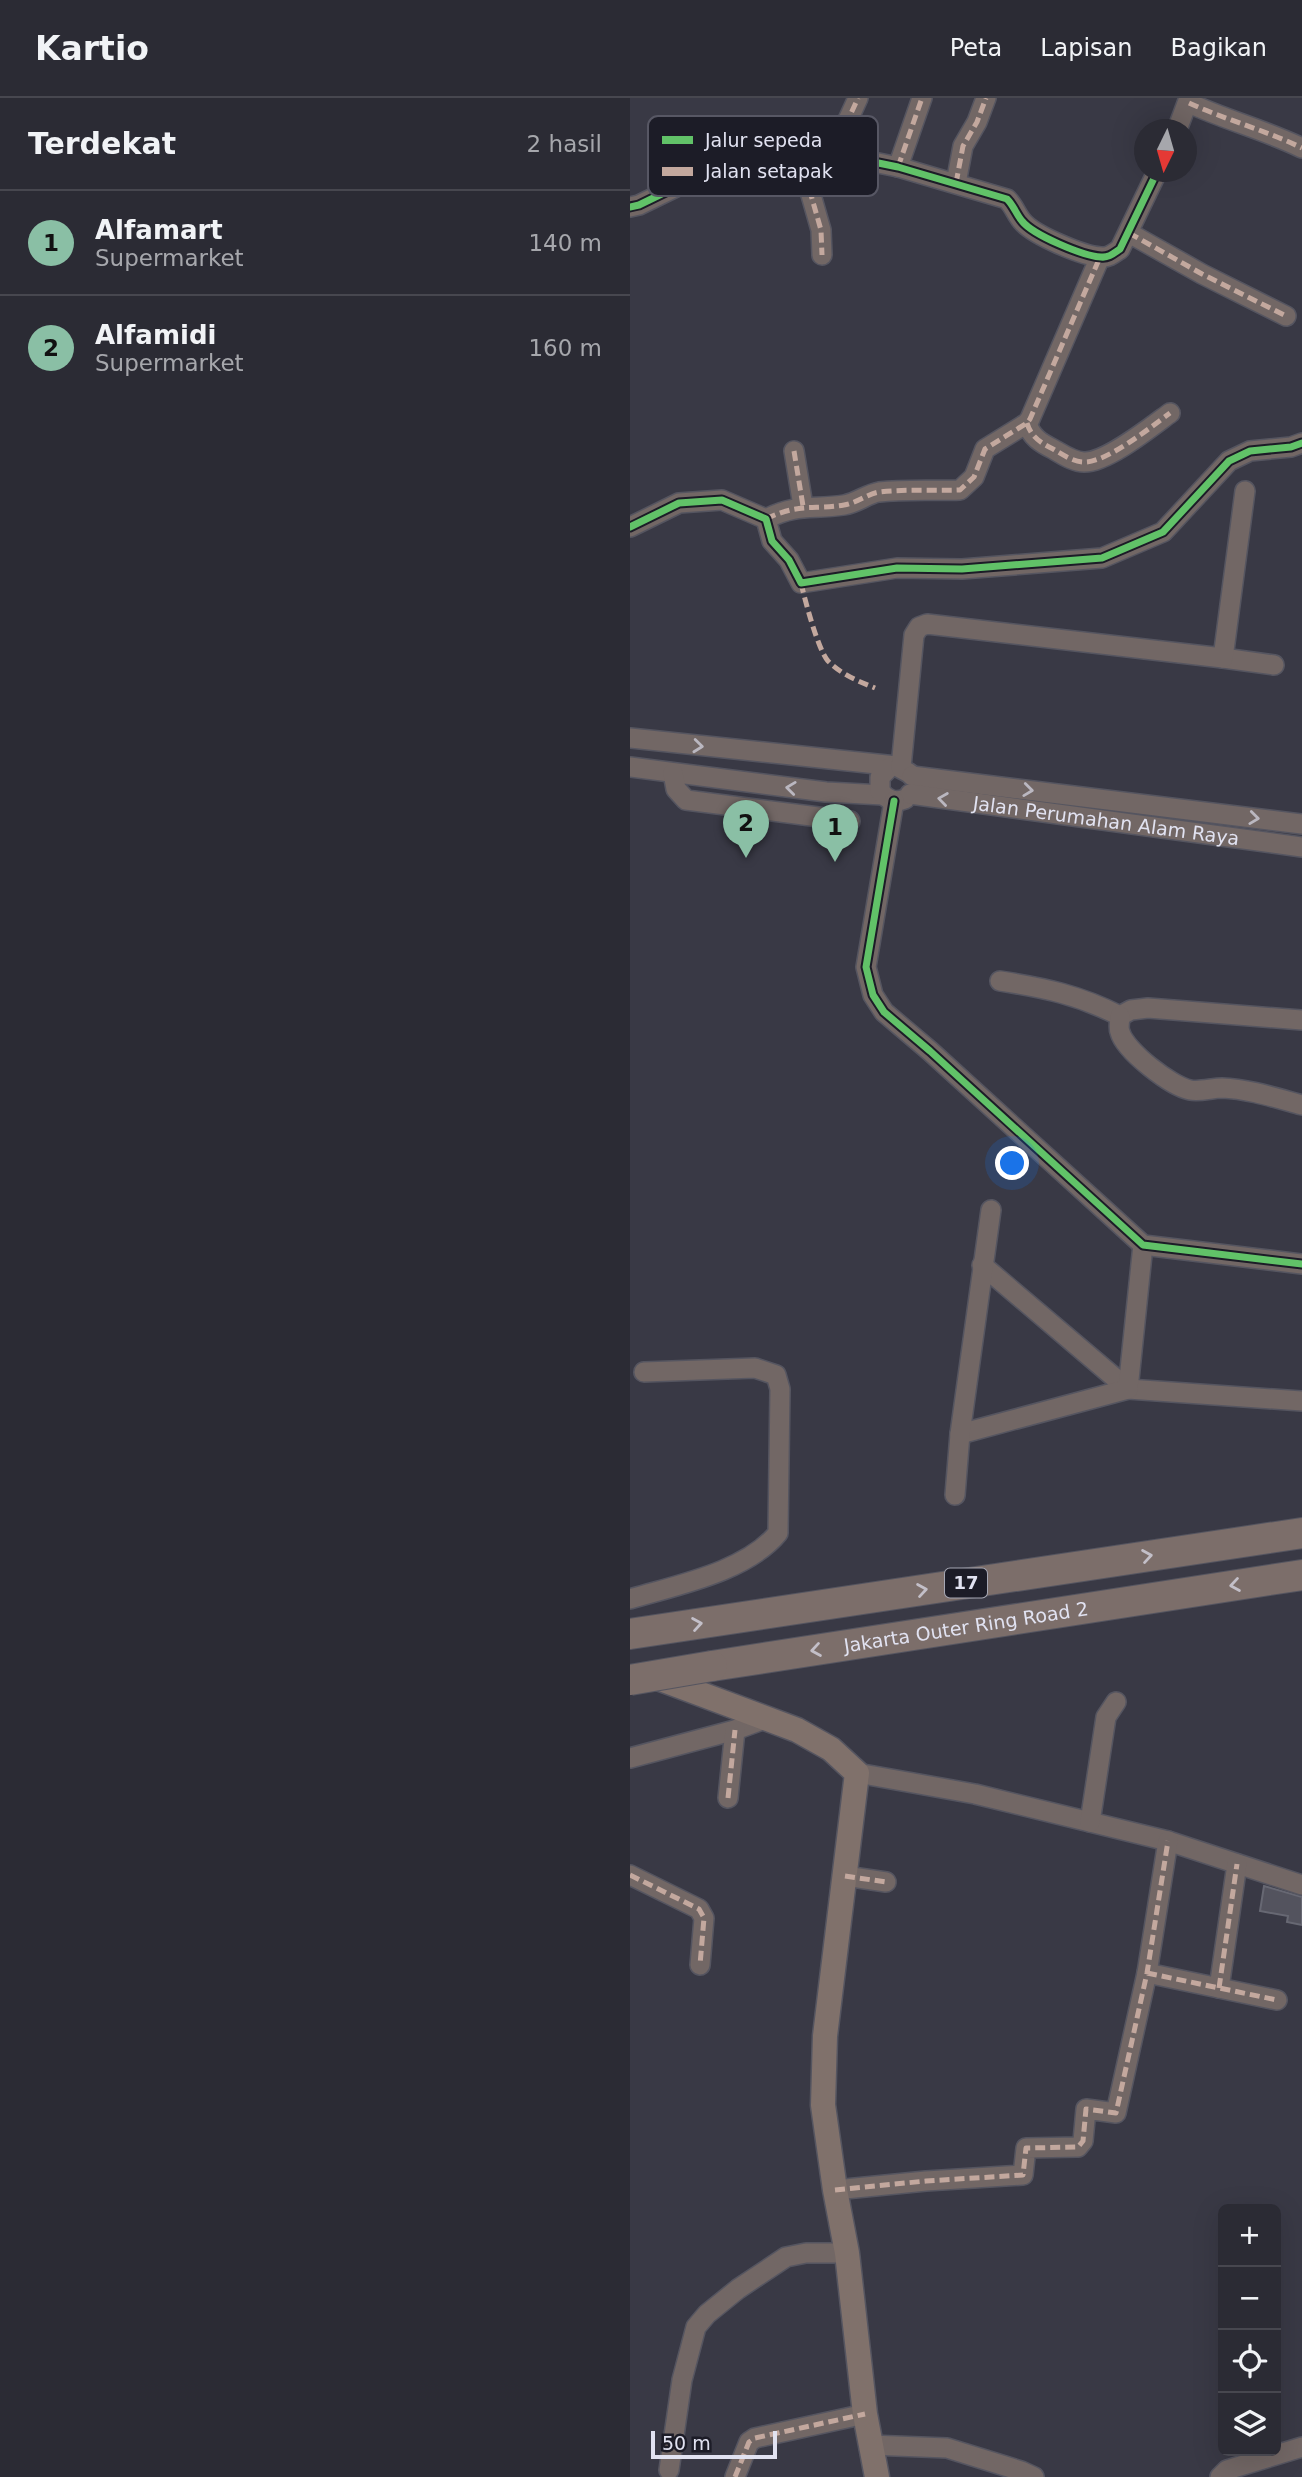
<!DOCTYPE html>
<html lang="id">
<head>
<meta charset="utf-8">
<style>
	:root { --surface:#2b2b34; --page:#33333c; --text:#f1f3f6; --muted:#a6a7ac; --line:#47474f; --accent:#8abfa5 }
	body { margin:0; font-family:"DejaVu Sans",sans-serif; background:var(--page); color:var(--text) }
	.controls { position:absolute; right:21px; bottom:21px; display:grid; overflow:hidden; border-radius:10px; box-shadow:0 7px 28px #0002 }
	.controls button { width:63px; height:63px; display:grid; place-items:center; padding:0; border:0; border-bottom:2px solid var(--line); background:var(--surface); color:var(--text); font:35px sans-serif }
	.compass { position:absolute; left:504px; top:21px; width:63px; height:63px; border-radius:50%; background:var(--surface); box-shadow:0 7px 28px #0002; rotate:185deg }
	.scale { position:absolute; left:21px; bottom:18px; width:126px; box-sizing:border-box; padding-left:7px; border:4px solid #e1e2f1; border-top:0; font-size:19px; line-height:24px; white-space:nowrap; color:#e1e2f1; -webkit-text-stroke:5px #1c1c27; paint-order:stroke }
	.you { position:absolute; left:383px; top:1066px; width:24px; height:24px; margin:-18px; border:5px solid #fff; border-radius:50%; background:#1a73e8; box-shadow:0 0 0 10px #1a73e833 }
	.badge { display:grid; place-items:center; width:46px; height:46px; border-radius:50%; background:var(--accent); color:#111; font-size:23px; font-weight:700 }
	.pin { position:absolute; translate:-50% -58px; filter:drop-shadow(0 2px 4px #0008) }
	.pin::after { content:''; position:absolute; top:37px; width:24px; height:21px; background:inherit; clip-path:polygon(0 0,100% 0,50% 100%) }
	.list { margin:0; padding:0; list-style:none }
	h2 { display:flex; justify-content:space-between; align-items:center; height:91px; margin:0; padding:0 28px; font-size:30px }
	h2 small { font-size:23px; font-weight:400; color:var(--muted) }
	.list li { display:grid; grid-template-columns:46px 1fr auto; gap:21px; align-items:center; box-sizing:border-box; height:105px; padding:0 28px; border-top:2px solid var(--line) }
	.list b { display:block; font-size:26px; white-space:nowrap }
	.list p { margin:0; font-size:23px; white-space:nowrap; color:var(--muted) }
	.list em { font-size:23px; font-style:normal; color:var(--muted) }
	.icon { flex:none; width:38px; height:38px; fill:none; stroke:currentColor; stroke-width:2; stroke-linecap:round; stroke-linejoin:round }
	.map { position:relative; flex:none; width:672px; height:2379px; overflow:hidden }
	header { display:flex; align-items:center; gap:42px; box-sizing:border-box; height:98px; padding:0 35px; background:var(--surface); border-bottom:2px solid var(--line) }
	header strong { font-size:33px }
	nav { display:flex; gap:38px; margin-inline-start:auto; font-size:24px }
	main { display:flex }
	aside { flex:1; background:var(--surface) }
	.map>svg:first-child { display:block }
	.building { fill:#53535e; stroke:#676873; stroke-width:2 }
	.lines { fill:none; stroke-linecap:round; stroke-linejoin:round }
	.minor-casing { stroke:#555560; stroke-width:22 }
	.major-casing { stroke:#555560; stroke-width:27 }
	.highway-casing { stroke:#555560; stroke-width:32 }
	.minor { stroke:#726765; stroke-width:19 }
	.major { stroke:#80716b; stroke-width:24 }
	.highway { stroke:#7c6e6a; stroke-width:30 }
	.highway-bridge-casing { stroke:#555560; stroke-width:32; stroke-linecap:butt }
	.highway-bridge { stroke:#7c6e6a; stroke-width:30 }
	.quiet { stroke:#c3a89e; stroke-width:5; stroke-dasharray:10 5; stroke-linecap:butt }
	.cycleway-casing { stroke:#1c1c27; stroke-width:11 }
	.cycleway { stroke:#61c268; stroke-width:7 }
	.oneway { stroke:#bab7c0 }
	.oneway2 { stroke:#c3bfc8 }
	.labels { text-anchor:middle; stroke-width:7; stroke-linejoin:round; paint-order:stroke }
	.shield { fill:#1c1c27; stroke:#a6a7b4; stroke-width:2 }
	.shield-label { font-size:18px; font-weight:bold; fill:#e1e2f1 }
	.street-label { font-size:19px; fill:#e1e2f1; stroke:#1c1c27 }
	.key { fill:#1c1c27; stroke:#575764; stroke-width:2 }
	.key-label { font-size:19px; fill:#e1e2f1 }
</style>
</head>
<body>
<header>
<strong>Kartio</strong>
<nav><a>Peta</a><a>Lapisan</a><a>Bagikan</a></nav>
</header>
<main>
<aside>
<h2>Terdekat<small>2 hasil</small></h2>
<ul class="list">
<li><span class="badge">1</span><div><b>Alfamart</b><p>Supermarket</p></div><em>140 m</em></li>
<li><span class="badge">2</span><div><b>Alfamidi</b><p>Supermarket</p></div><em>160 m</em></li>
</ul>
</aside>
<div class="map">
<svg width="672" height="2379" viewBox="0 0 672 2379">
	<rect width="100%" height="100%" fill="#393945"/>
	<path class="building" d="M634,1788L672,1799V1827L657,1824L658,1818L630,1813Z"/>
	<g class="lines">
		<g class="minor-casing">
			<g id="minor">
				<path d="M559,5C596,22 635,32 672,50"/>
				<path d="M547,32L559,0"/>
				<path d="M167,48L191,132L192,157"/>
				<path d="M203,55L228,0"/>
				<path d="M268,69L292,0"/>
				<path d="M326,85L333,48L347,24L356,0"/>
				<path d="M0,109L9,107L126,50L150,45L268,69L377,101C384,108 386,116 392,123C403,137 453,158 471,159C479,160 484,155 490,151L527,74"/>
				<path d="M499,135L572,176L656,218"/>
				<path d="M397,325C401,339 411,345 423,351C432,356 443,364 454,364C476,365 521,329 540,315"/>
				<path d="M164,353L173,408"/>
				<path d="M136,421C168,405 182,412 214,407C227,405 237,396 249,394C276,391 304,393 330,392L344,379L355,351L397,325L400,321L470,159"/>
				<path d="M0,429L49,405L92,402L136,421L142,443L159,462L171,485L267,470L332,471L472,460L533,434L599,363L620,353L661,349L672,345"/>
				<path d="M593,560L644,567"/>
				<path d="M0,640L266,668L279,675"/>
				<path d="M0,669L196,694L253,697"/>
				<path d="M260,669L250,679V693C257,702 265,705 275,701"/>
				<path d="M271,669L284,537L289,529L297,526L593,560L615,393"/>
				<path d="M43,675L46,691L56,702L220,723"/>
				<path d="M282,678L672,726"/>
				<path id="s1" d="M280,696L672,749"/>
				<path d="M264,703L236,869L243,897L254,914L300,953L513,1147L672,1166"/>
				<path d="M370,883C415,890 449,897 490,918L501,912L518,910L672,922"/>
				<path d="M490,918C490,923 488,929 490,934C495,953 541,988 560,992C570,994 582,990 592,990C619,991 646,1000 672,1007"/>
				<path d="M352,1167L498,1291L672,1303"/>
				<path d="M330,1336L498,1291L513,1147"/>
				<path d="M325,1397L330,1336L361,1112"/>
				<path d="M0,1501C47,1487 116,1474 148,1435L150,1291L146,1277L125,1270L14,1274"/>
				<path d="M0,1660L105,1632L135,1621"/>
				<path d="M227,1675L345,1696L538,1743L672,1787"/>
				<path d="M98,1700L105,1632"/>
				<path d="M460,1724L476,1619L486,1604"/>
				<path d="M0,1777L69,1811L74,1820L70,1867"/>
				<path d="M215,1778L256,1784"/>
				<path d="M517,1875L647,1902"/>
				<path d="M589,1890L607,1766"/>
				<path d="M205,2092L296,2083L393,2077L396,2050L448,2049L453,2043L456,2011L486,2015L517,1875L538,1743"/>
				<path d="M240,2347L317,2350L391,2373L404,2379"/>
				<path d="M39,2372L52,2282L66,2229L77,2216L108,2191L156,2159L176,2155H217"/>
				<path d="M105,2379L119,2344L125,2340L235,2316"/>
				<path d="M590,2379L597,2372L672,2349"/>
			</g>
		</g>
		<g class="major-casing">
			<path id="major" d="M20,1577L167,1632L201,1651L227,1675L195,1938L193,2007L205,2092L217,2155L235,2316L247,2379"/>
		</g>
		<g class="highway-casing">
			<g id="highway">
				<path d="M0,1536L672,1435"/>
				<path id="s2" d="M82,1568L672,1477"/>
			</g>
		</g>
		<use href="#minor" class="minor"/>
		<use href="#major" class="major"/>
		<use href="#highway" class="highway"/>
		<g class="highway-bridge-casing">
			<path id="highway-bridge" d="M0,1582L82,1568"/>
		</g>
		<use href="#highway-bridge" class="highway-bridge"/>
		<path class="quiet" d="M559,5C596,22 635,32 672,50
			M167,48L191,132L192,157
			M203,55L228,0
			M268,69L292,0
			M326,85L333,48L347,24L356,0
			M499,135L572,176L656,218
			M397,325C401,339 411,345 423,351C432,356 443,364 454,364C476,365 521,329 540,315
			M164,353L173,408
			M136,421C168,405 182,412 214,407C227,405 237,396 249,394C276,391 304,393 330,392L344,379L355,351L397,325L400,321L470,159
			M171,485C175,502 188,552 198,563C212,577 228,583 245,590
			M98,1700L105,1632
			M0,1777L69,1811L74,1820L70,1867
			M215,1778L256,1784
			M517,1875L647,1902
			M589,1890L607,1766
			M205,2092L296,2083L393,2077L396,2050L448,2049L453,2043L456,2011L486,2015L517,1875L538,1743
			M105,2379L119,2344L125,2340L235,2316"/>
		<g class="cycleway-casing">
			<path id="cycleway" d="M0,109L9,107L126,50L150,45L268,69L377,101C384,108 386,116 392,123C403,137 453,158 471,159C479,160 484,155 490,151L527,74
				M0,429L49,405L92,402L136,421L142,443L159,462L171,485L267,470L332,471L472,460L533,434L599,363L620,353L661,349L672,345
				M264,703L236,869L243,897L254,914L300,953L513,1147L672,1166"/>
		</g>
		<use href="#cycleway" class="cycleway"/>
	</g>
	<defs><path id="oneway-chevron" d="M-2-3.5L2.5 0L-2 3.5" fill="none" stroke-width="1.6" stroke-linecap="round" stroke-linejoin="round" transform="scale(1.75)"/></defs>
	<g class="oneway">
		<use href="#oneway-chevron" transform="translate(68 648) rotate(6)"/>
		<use href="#oneway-chevron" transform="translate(161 690) rotate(-173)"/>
		<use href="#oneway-chevron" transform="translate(398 692) rotate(7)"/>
		<use href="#oneway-chevron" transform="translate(313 701) rotate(-172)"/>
		<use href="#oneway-chevron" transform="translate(624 720) rotate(7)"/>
	</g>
	<g class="oneway2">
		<use href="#oneway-chevron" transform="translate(517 1458) rotate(-9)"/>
		<use href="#oneway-chevron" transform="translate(605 1487) rotate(171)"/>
		<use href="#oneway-chevron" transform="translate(292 1492) rotate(-9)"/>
		<use href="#oneway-chevron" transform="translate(67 1526) rotate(-9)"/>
		<use href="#oneway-chevron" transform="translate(186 1552) rotate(171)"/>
	</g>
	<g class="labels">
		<rect class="shield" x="315" y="1470.5" width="42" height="29" rx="5"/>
		<g class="shield-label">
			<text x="336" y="1491">17</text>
		</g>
		<g class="street-label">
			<text dy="7" stroke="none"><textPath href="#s1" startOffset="198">Jalan Perumahan Alam Raya</textPath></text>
			<text dy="7" stroke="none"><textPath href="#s2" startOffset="257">Jakarta Outer Ring Road 2</textPath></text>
		</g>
	</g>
	<rect x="18" y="18" width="230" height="80" rx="10" class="key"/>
	<rect x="32" y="38" width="31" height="8" fill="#61c268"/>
	<rect x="32" y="69" width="31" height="9" fill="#c3a89e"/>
	<g class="key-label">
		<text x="75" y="49">Jalur sepeda</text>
		<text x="75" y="80">Jalan setapak</text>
	</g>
</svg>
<div class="controls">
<button>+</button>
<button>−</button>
<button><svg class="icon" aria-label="locate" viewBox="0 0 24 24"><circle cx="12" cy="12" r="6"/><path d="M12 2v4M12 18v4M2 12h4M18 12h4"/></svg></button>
<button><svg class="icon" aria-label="layers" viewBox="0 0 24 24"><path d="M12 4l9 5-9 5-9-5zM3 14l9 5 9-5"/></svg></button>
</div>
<svg class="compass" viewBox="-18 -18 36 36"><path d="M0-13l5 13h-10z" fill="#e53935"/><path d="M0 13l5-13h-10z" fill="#a6a7ac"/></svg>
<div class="scale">50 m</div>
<div class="you"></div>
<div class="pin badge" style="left:205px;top:764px">1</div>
<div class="pin badge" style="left:116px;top:760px">2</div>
</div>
</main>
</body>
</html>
